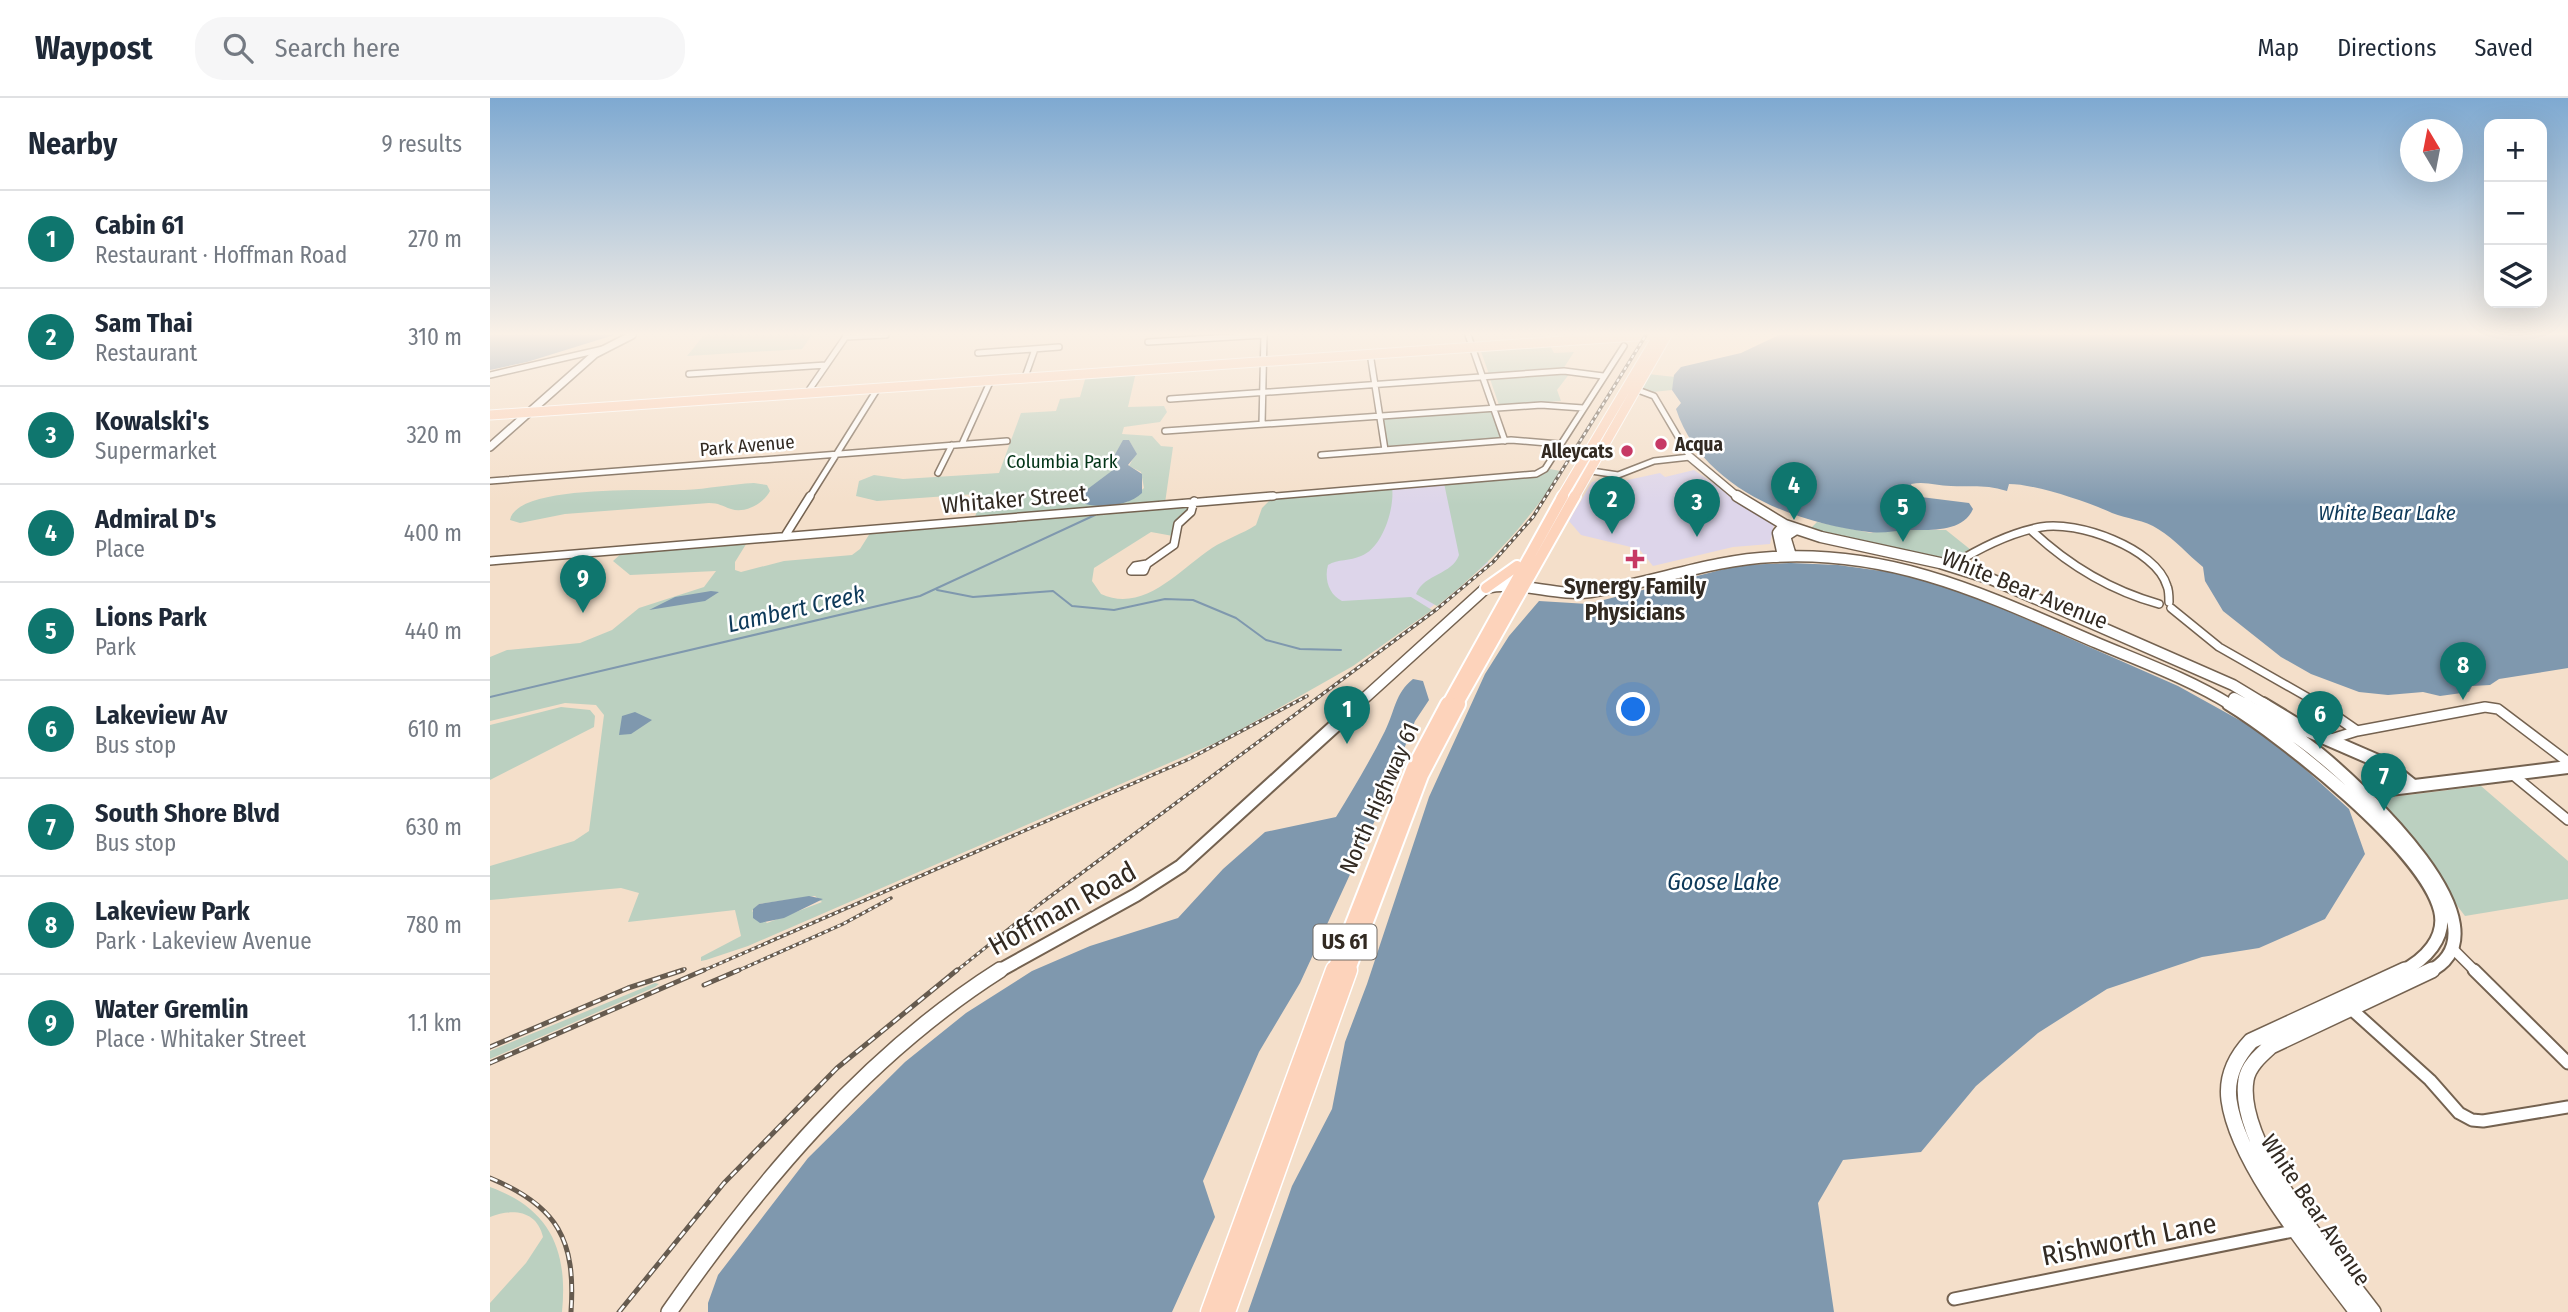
<!DOCTYPE html>
<html lang="en">
<head>
<meta charset="utf-8">
<style>
	:root { --surface:#fff; --page:#f6f6f7; --text:#1f2937; --muted:#747a83; --line:#e0e1e3; --accent:#0f766e }
	body { margin:0; font-family:"Fira Sans Condensed",sans-serif; background:var(--page); color:var(--text) }
	.controls { position:absolute; right:21px; top:21px; display:grid; overflow:hidden; border-radius:14px; box-shadow:0 7px 28px #0002 }
	.controls button { width:63px; height:63px; display:grid; place-items:center; padding:0; border:0; border-bottom:2px solid var(--line); background:var(--surface); color:var(--text); font:35px sans-serif }
	.compass { position:absolute; left:1910px; top:21px; width:63px; height:63px; border-radius:50%; background:var(--surface); box-shadow:0 7px 28px #0002; rotate:350deg }
	.you { position:absolute; left:1144px; top:612px; width:24px; height:24px; margin:-18px; border:5px solid #fff; border-radius:50%; background:#1a73e8; box-shadow:0 0 0 10px #1a73e833 }
	.badge { display:grid; place-items:center; width:46px; height:46px; border-radius:50%; background:var(--accent); color:#fff; font-size:23px; font-weight:700 }
	.pin { position:absolute; translate:-50% -58px; filter:drop-shadow(0 2px 4px #0008) }
	.pin::after { content:''; position:absolute; top:37px; width:24px; height:21px; background:inherit; clip-path:polygon(0 0,100% 0,50% 100%) }
	.list { margin:0; padding:0; list-style:none }
	h2 { display:flex; justify-content:space-between; align-items:center; height:91px; margin:0; padding:0 28px; font-size:30px }
	h2 small { font-size:23px; font-weight:400; color:var(--muted) }
	.list li { display:grid; grid-template-columns:46px 1fr auto; gap:21px; align-items:center; box-sizing:border-box; height:98px; padding:0 28px; border-top:2px solid var(--line) }
	.list b { display:block; font-size:26px; white-space:nowrap }
	.list p { margin:0; font-size:23px; white-space:nowrap; color:var(--muted) }
	.list em { font-size:23px; font-style:normal; color:var(--muted) }
	.icon { flex:none; width:38px; height:38px; fill:none; stroke:currentColor; stroke-width:2; stroke-linecap:round; stroke-linejoin:round }
	.map { position:relative; flex:none; width:2078px; height:1214px; overflow:hidden }
	header { display:flex; align-items:center; gap:42px; box-sizing:border-box; height:98px; padding:0 35px; background:var(--surface); border-bottom:2px solid var(--line) }
	header strong { font-size:33px }
	nav { display:flex; gap:38px; margin-inline-start:auto; font-size:24px }
	.search { width:490px; height:63px; background:var(--page); display:flex; align-items:center; gap:18px; box-sizing:border-box; padding:0 24px; border-radius:28px; color:var(--muted); font-size:26px }
	main { display:flex }
	aside { flex:1; background:var(--surface) }
	.map>svg:first-child { display:block }
	.commercial { fill:#ddd5ea }
	.green { fill:#bbd0c0; fill-rule:evenodd }
	.water { fill:#7f98ae }
	.lines { fill:none; stroke-linecap:round; stroke-linejoin:round }
	.stream { stroke:#7f98ae; stroke-width:2 }
	.street-far3-casing { stroke:#746250; stroke-width:8 }
	.street-far2-casing { stroke:#746250; stroke-width:10 }
	.street-far1-casing { stroke:#746250; stroke-width:12 }
	.street-casing { stroke:#746250; stroke-width:15 }
	.secondary-far3-casing { stroke:#746250; stroke-width:10 }
	.secondary-far2-casing { stroke:#746250; stroke-width:13 }
	.secondary-far1-casing { stroke:#746250; stroke-width:16 }
	.secondary-casing { stroke:#746250; stroke-width:18 }
	.primary-far3-casing { stroke:#fff; stroke-width:11 }
	.primary-far2-casing { stroke:#fff; stroke-width:14 }
	.primary-far1-casing { stroke:#fff; stroke-width:18 }
	.primary-casing { stroke:#fff; stroke-width:21 }
	.street-far3 { stroke:#fff; stroke-width:5 }
	.street-far2 { stroke:#fff; stroke-width:7 }
	.street-far1 { stroke:#fff; stroke-width:9 }
	.street { stroke:#fff; stroke-width:11 }
	.secondary-far3 { stroke:#fff; stroke-width:7 }
	.secondary-far2 { stroke:#fff; stroke-width:10 }
	.secondary-far1 { stroke:#fff; stroke-width:12 }
	.secondary { stroke:#fff; stroke-width:15 }
	.primary-far3 { stroke:#fdd3bb; stroke-width:9 }
	.primary-far2 { stroke:#fdd3bb; stroke-width:10 }
	.primary-far1 { stroke:#fdd3bb; stroke-width:14 }
	.primary { stroke:#fdd3bb; stroke-width:18 }
	.rail-far1-casing { stroke:#665b4f; stroke-width:3.5 }
	.rail-casing { stroke:#665b4f; stroke-width:5 }
	.rail-far1 { stroke:#fff; stroke-width:2; stroke-dasharray:3.5; stroke-linecap:butt }
	.rail { stroke:#fff; stroke-width:2.5; stroke-dasharray:8; stroke-linecap:butt }
	.poi-dot { fill:#c73965; stroke:#fff; stroke-width:2.5 }
	.labels { text-anchor:middle; stroke-width:5; stroke-linejoin:round; paint-order:stroke }
	.far-poi-label { font-size:19px; font-weight:bold; fill:#322a22; stroke:#fff; text-anchor:start }
	.far-street-label { font-size:19px; fill:#322a22; stroke:#fff }
	.far-park-label { font-size:19px; fill:#033518; stroke:#fff }
	.far-water-label { font-size:21px; font-style:italic; fill:#0d3959; stroke:#fff }
	.shield { fill:#fff; stroke:#706a64; stroke-width:2 }
	.shield-label { font-size:21px; font-weight:bold; fill:#322a22 }
	.street-label { font-size:23px; fill:#322a22; stroke:#fff }
	.poi-label { font-size:23px; font-weight:bold; fill:#322a22; stroke:#fff }
	.water-label { font-size:24px; font-style:italic; fill:#0d3959; stroke:#fff }
	.near-street-label { font-size:28px; fill:#322a22; stroke:#fff }
</style>
</head>
<body>
<header>
<strong>Waypost</strong>
<div class="search"><svg class="icon" aria-label="search" viewBox="0 0 24 24"><circle cx="10" cy="10" r="6"/><path d="M15 15l6 6"/></svg>Search here</div>
<nav><a>Map</a><a>Directions</a><a>Saved</a></nav>
</header>
<main>
<aside>
<h2>Nearby<small>9 results</small></h2>
<ul class="list">
<li><span class="badge">1</span><div><b>Cabin 61</b><p>Restaurant · Hoffman Road</p></div><em>270 m</em></li>
<li><span class="badge">2</span><div><b>Sam Thai</b><p>Restaurant</p></div><em>310 m</em></li>
<li><span class="badge">3</span><div><b>Kowalski's</b><p>Supermarket</p></div><em>320 m</em></li>
<li><span class="badge">4</span><div><b>Admiral D's</b><p>Place</p></div><em>400 m</em></li>
<li><span class="badge">5</span><div><b>Lions Park</b><p>Park</p></div><em>440 m</em></li>
<li><span class="badge">6</span><div><b>Lakeview Av</b><p>Bus stop</p></div><em>610 m</em></li>
<li><span class="badge">7</span><div><b>South Shore Blvd</b><p>Bus stop</p></div><em>630 m</em></li>
<li><span class="badge">8</span><div><b>Lakeview Park</b><p>Park · Lakeview Avenue</p></div><em>780 m</em></li>
<li><span class="badge">9</span><div><b>Water Gremlin</b><p>Place · Whitaker Street</p></div><em>1.1 km</em></li>
</ul>
</aside>
<div class="map">
<svg width="2078" height="1214" viewBox="0 0 2078 1214">
	<rect width="100%" height="100%" fill="#f4dfca"/>
	<path class="commercial" d="M1204,372L1284,427L1280,446L1243,449L1163,468L1149,451L1091,437L1079,423L1102,384L1124,379L1133,383L1170,375L1175,379Z
		M978,383L998,465L886,552L797,516L792,397Z"/>
	<path class="green" d="M214,237H322L312,251L197,258Z
		M1059,246L1064,255L1084,254L1073,271L999,276L990,251Z
		M646,274L638,309L674,308L677,314L670,324L634,329L632,336L662,338L671,348L683,349L675,405L484,421L492,401L486,396L387,403L366,398L369,383L384,377L413,381L509,375L531,315L566,313L570,301L590,299L596,278ZM634,342H639L646,355L639,368L651,374L654,390L637,404L617,407Z
		M1080,275L1067,292L1071,303L1009,307L1000,281Z
		M1158,276L1185,279L1182,292L1163,294L1150,291Z
		M1002,310L1012,341L898,351L893,318Z
		M1059,371L1071,373C1037,427 996,469 947,508L926,496C935,475 962,477 969,457L954,385L1047,378Z
		M264,385L277,387L280,393C274,405 255,416 241,411C232,408 229,405 219,405L75,416L30,425L20,422C26,386 164,393 194,392C218,391 241,386 264,385Z
		M902,389C905,409 893,450 871,458C860,463 848,461 838,467C834,481 839,497 852,503L921,499L942,512L863,568L732,642L258,848L216,862L211,863V859L251,838L245,812L138,824L149,795L131,790L0,802V768L84,743L99,733L114,617L106,607L75,605L0,623V559L17,552L90,545L122,532L149,510L214,489L226,473L140,477L123,463L134,453L258,443L245,464V472L251,474L294,463L362,457L370,451L382,432L699,408C696,420 684,423 683,438L661,434L604,470L602,483L611,496C654,516 690,471 722,450C736,441 752,436 766,427L772,410L784,398ZM325,798L332,804L277,825L262,813L269,806Z
		M1327,424L1381,435L1397,432H1456L1486,456L1461,468L1316,435Z
		M71,609L100,612L105,618L104,629L0,682V627Z
		M1991,688L2078,763V801L1975,818L1886,701Z
		M165,885L169,886L165,889L0,961V953Z
		M0,1089C61,1111 78,1153 72,1214H0V1205L36,1165L53,1139C47,1112 22,1110 0,1119Z"/>
	<path class="water" d="M0,237H124L37,264L0,272Z
		M1289,237H2078V570L2009,581L2000,587L1982,588L1979,594L1950,598L1933,594L1898,597L1869,594L1821,576L1791,559L1733,513L1715,483L1713,469C1697,456 1686,442 1668,431C1655,422 1637,421 1622,415C1598,404 1545,386 1519,386L1517,393C1495,386 1483,389 1461,388C1447,388 1436,383 1421,386L1424,395L1431,399L1479,405L1483,411C1473,434 1442,432 1421,432C1408,432 1392,436 1379,434C1304,425 1212,390 1186,311L1191,305L1182,292L1184,277L1191,269L1251,255Z
		M633,342H639L647,356L638,367L652,376V395C639,408 609,411 592,405L590,402L595,393L623,372V360Z
		M1301,465L1348,467L1413,476L1486,499L1688,588L1780,639L1859,711L1875,756L1835,821L1769,850L1712,859L1617,891L1548,935L1486,988L1431,1054L1353,1062L1328,1105L1344,1214H758L802,1088L842,1011L855,944L877,886L939,699L995,576L1019,538L1049,503L1098,506L1250,467Z
		M221,493L229,494L215,503L159,512L185,499Z
		M923,581L933,583L939,602L925,623L892,707L810,885L769,954L713,1083L725,1119L682,1214H218V1205L228,1177L318,1060L415,964L476,915L542,873L600,848L688,820L733,771L775,734L846,719C863,691 880,663 895,633C905,613 905,595 923,581Z
		M145,614L162,622L141,636L129,637L132,618Z
		M319,798L333,801L294,820L270,825L263,820V811L269,806Z"/>
	<g class="lines">
		<path class="stream" d="M447,492L483,499L563,493L582,508L624,512L675,501L703,502L746,520L776,542L810,551L851,552
			M0,599L430,498L605,417"/>
		<g class="street-far3-casing">
			<path id="street-far3" d="M978,237L1015,343
				M355,239L396,237
				M658,244L774,237
				M488,255L569,249
				M880,255L895,352
				M199,276L336,267
				M0,277L113,251
				M535,279L545,251
				M317,295L357,237
				M680,301L1074,273L1113,278
				M772,326L774,237
				M675,333L1051,307L1093,310
				M472,346L501,282
				M831,357L1021,342L1069,346
				M1095,372L1128,377L1164,363L1200,359L1164,298L1145,291
				M448,375L462,347
				M0,383L517,343
				M319,400L388,290
				M762,400L1046,376L1055,371L1134,248"/>
		</g>
		<g class="street-far2-casing">
			<path id="street-far2" d="M1541,432C1578,467 1619,492 1669,506
				M295,438L320,398
				M0,463L783,398
				M657,466L654,473H641L645,468Z
				M657,466L684,447L688,426L701,414L704,403
				M1461,468C1488,451 1519,435 1551,429C1586,422 1666,450 1677,488C1679,492 1679,499 1679,504
				M1681,510L1729,549L1831,607"/>
		</g>
		<g class="street-far1-casing">
			<path id="street-far1" d="M1828,606L1867,633
				M1838,642L1867,633L1995,609L2008,611L2078,664
				M2022,676L2078,722
				M1962,850L1986,874"/>
		</g>
		<g class="street-casing">
			<path id="street" d="M1984,872L2078,965
				M1859,909L1940,982L1969,1015L1982,1022L1993,1023L2078,1009
				M1464,1201L1808,1132"/>
		</g>
		<g class="secondary-far3-casing">
			<path id="secondary-far3" d="M0,349L105,256L142,237
				M1200,359L1249,400"/>
		</g>
		<g class="secondary-far2-casing">
			<path id="secondary-far2" d="M1247,398L1295,427L1331,439L1450,465L1501,481L1743,587L1776,607
				M1293,458L1288,435L1295,427
				M1301,458L1295,438L1306,431
				M1744,600L1757,607
				M867,607L996,490C1030,482 1066,499 1101,494C1163,485 1220,462 1283,459C1405,452 1498,498 1607,545C1652,564 1699,581 1741,607"/>
		</g>
		<g class="secondary-far1-casing">
			<path id="secondary-far1" d="M1739,606C1793,639 1934,750 1950,812C1957,840 1935,862 1911,874
				M1754,606C1780,621 1806,637 1829,656C1867,687 2027,832 1938,874
				M1773,606L1814,631L1897,667L1923,688
				M1868,695L2078,669
				M507,874L646,797L691,768L869,606"/>
		</g>
		<g class="secondary-casing">
			<path id="secondary" d="M179,1214C269,1085 376,957 510,872
				M1867,1214C1827,1160 1748,1068 1739,1002C1736,979 1746,959 1761,943L1915,872
				M1883,1214C1845,1163 1745,1047 1756,982C1758,968 1771,957 1781,948L1942,872"/>
		</g>
		<g class="primary-far3-casing">
			<path id="primary-far3" d="M0,317L1160,237
				M1071,400L1168,237
				M1084,400L1177,237"/>
		</g>
		<g class="primary-far2-casing">
			<path id="primary-far2" d="M996,490L1027,468
				M957,607L1073,398
				M967,607L1085,398"/>
		</g>
		<g class="primary-far1-casing">
			<path id="primary-far1" d="M844,874L924,670L958,606
				M857,874L931,677L968,606"/>
		</g>
		<g class="primary-casing">
			<path id="primary" d="M720,1214L845,872
				M736,1214L858,872"/>
		</g>
		<use href="#street-far3" class="street-far3"/>
		<use href="#street-far2" class="street-far2"/>
		<use href="#street-far1" class="street-far1"/>
		<use href="#street" class="street"/>
		<use href="#secondary-far3" class="secondary-far3"/>
		<use href="#secondary-far2" class="secondary-far2"/>
		<use href="#secondary-far1" class="secondary-far1"/>
		<use href="#secondary" class="secondary"/>
		<use href="#primary-far3" class="primary-far3"/>
		<use href="#primary-far2" class="primary-far2"/>
		<use href="#primary-far1" class="primary-far1"/>
		<use href="#primary" class="primary"/>
		<g class="rail-far1-casing">
			<path id="rail-far1" d="M187,874L195,871
				M210,874L699,661L817,598
				M245,874L353,826L401,800
				M465,874L550,806L947,511L1003,464L1043,419L1156,237"/>
		</g>
		<g class="rail-casing">
			<path id="rail" d="M214,887L249,872
				M0,949L138,890L193,872
				M0,965L214,872
				M0,1080C68,1108 86,1142 81,1214
				M129,1214L234,1085L347,970L467,872"/>
		</g>
		<use href="#rail-far1" class="rail-far1"/>
		<use href="#rail" class="rail"/>
	</g>
	<linearGradient id="sky" x2="0" y2="1"><stop stop-color="#7ea9d1"/><stop offset="0.58" stop-color="#faf1e7"/><stop offset="1" stop-color="#faf1e7" stop-opacity="0"/></linearGradient>
	<rect width="2078" height="407" fill="url(#sky)"/>
	<g class="poi-dot">
		<circle cx="1171" cy="346" r="7"/>
		<circle cx="1137" cy="353" r="7"/>
		<path d="M1141.5 450.5h7v7h7v7h-7v7h-7v-7h-7v-7h7z"/>
	</g>
	<g class="labels">
		<g class="far-poi-label">
			<text x="1185" y="353">Acqua</text>
			<text x="1123" y="360" text-anchor="end">Alleycats</text>
		</g>
		<g class="far-street-label">
			<text transform="translate(257 347) rotate(-5)" y="7">Park Avenue</text>
		</g>
		<g class="far-park-label">
			<text x="572" y="370">Columbia Park</text>
		</g>
		<g class="far-water-label">
			<text x="1897" y="422">White Bear Lake</text>
		</g>
		<rect class="shield" x="823.5" y="826.5" width="63" height="35" rx="5"/>
		<g class="shield-label">
			<text x="855" y="851">US 61</text>
		</g>
		<g class="street-label">
			<text transform="translate(524 401) rotate(-5)" y="8">Whitaker Street</text>
			<text transform="translate(1535 491) rotate(22)" y="8">White Bear Avenue</text>
			<text transform="translate(889 700) rotate(-66)" y="8">North Highway 61</text>
			<text transform="translate(1826 1112) rotate(56)" y="8">White Bear Avenue</text>
		</g>
		<g class="poi-label">
			<text x="1145" y="496">Synergy Family<tspan x="1145" dy="26">Physicians</tspan></text>
		</g>
		<g class="water-label">
			<text transform="translate(306 511) rotate(-13)" y="8">Lambert Creek</text>
			<text x="1233" y="792">Goose Lake</text>
		</g>
		<g class="near-street-label">
			<text transform="translate(572 810) rotate(-29)" y="10">Hoffman Road</text>
			<text transform="translate(1639 1141) rotate(-11)" y="10">Rishworth Lane</text>
		</g>
	</g>
</svg>
<div class="controls">
<button>+</button>
<button>−</button>
<button><svg class="icon" aria-label="layers" viewBox="0 0 24 24"><path d="M12 4l9 5-9 5-9-5zM3 14l9 5 9-5"/></svg></button>
</div>
<svg class="compass" viewBox="-18 -18 36 36"><path d="M0-13l5 13h-10z" fill="#e53935"/><path d="M0 13l5-13h-10z" fill="#747a83"/></svg>
<div class="you"></div>
<div class="pin badge" style="left:857px;top:646px">1</div>
<div class="pin badge" style="left:1122px;top:436px">2</div>
<div class="pin badge" style="left:1207px;top:439px">3</div>
<div class="pin badge" style="left:1304px;top:422px">4</div>
<div class="pin badge" style="left:1413px;top:444px">5</div>
<div class="pin badge" style="left:1830px;top:651px">6</div>
<div class="pin badge" style="left:1894px;top:713px">7</div>
<div class="pin badge" style="left:1973px;top:602px">8</div>
<div class="pin badge" style="left:93px;top:515px">9</div>
</div>
</main>
</body>
</html>
